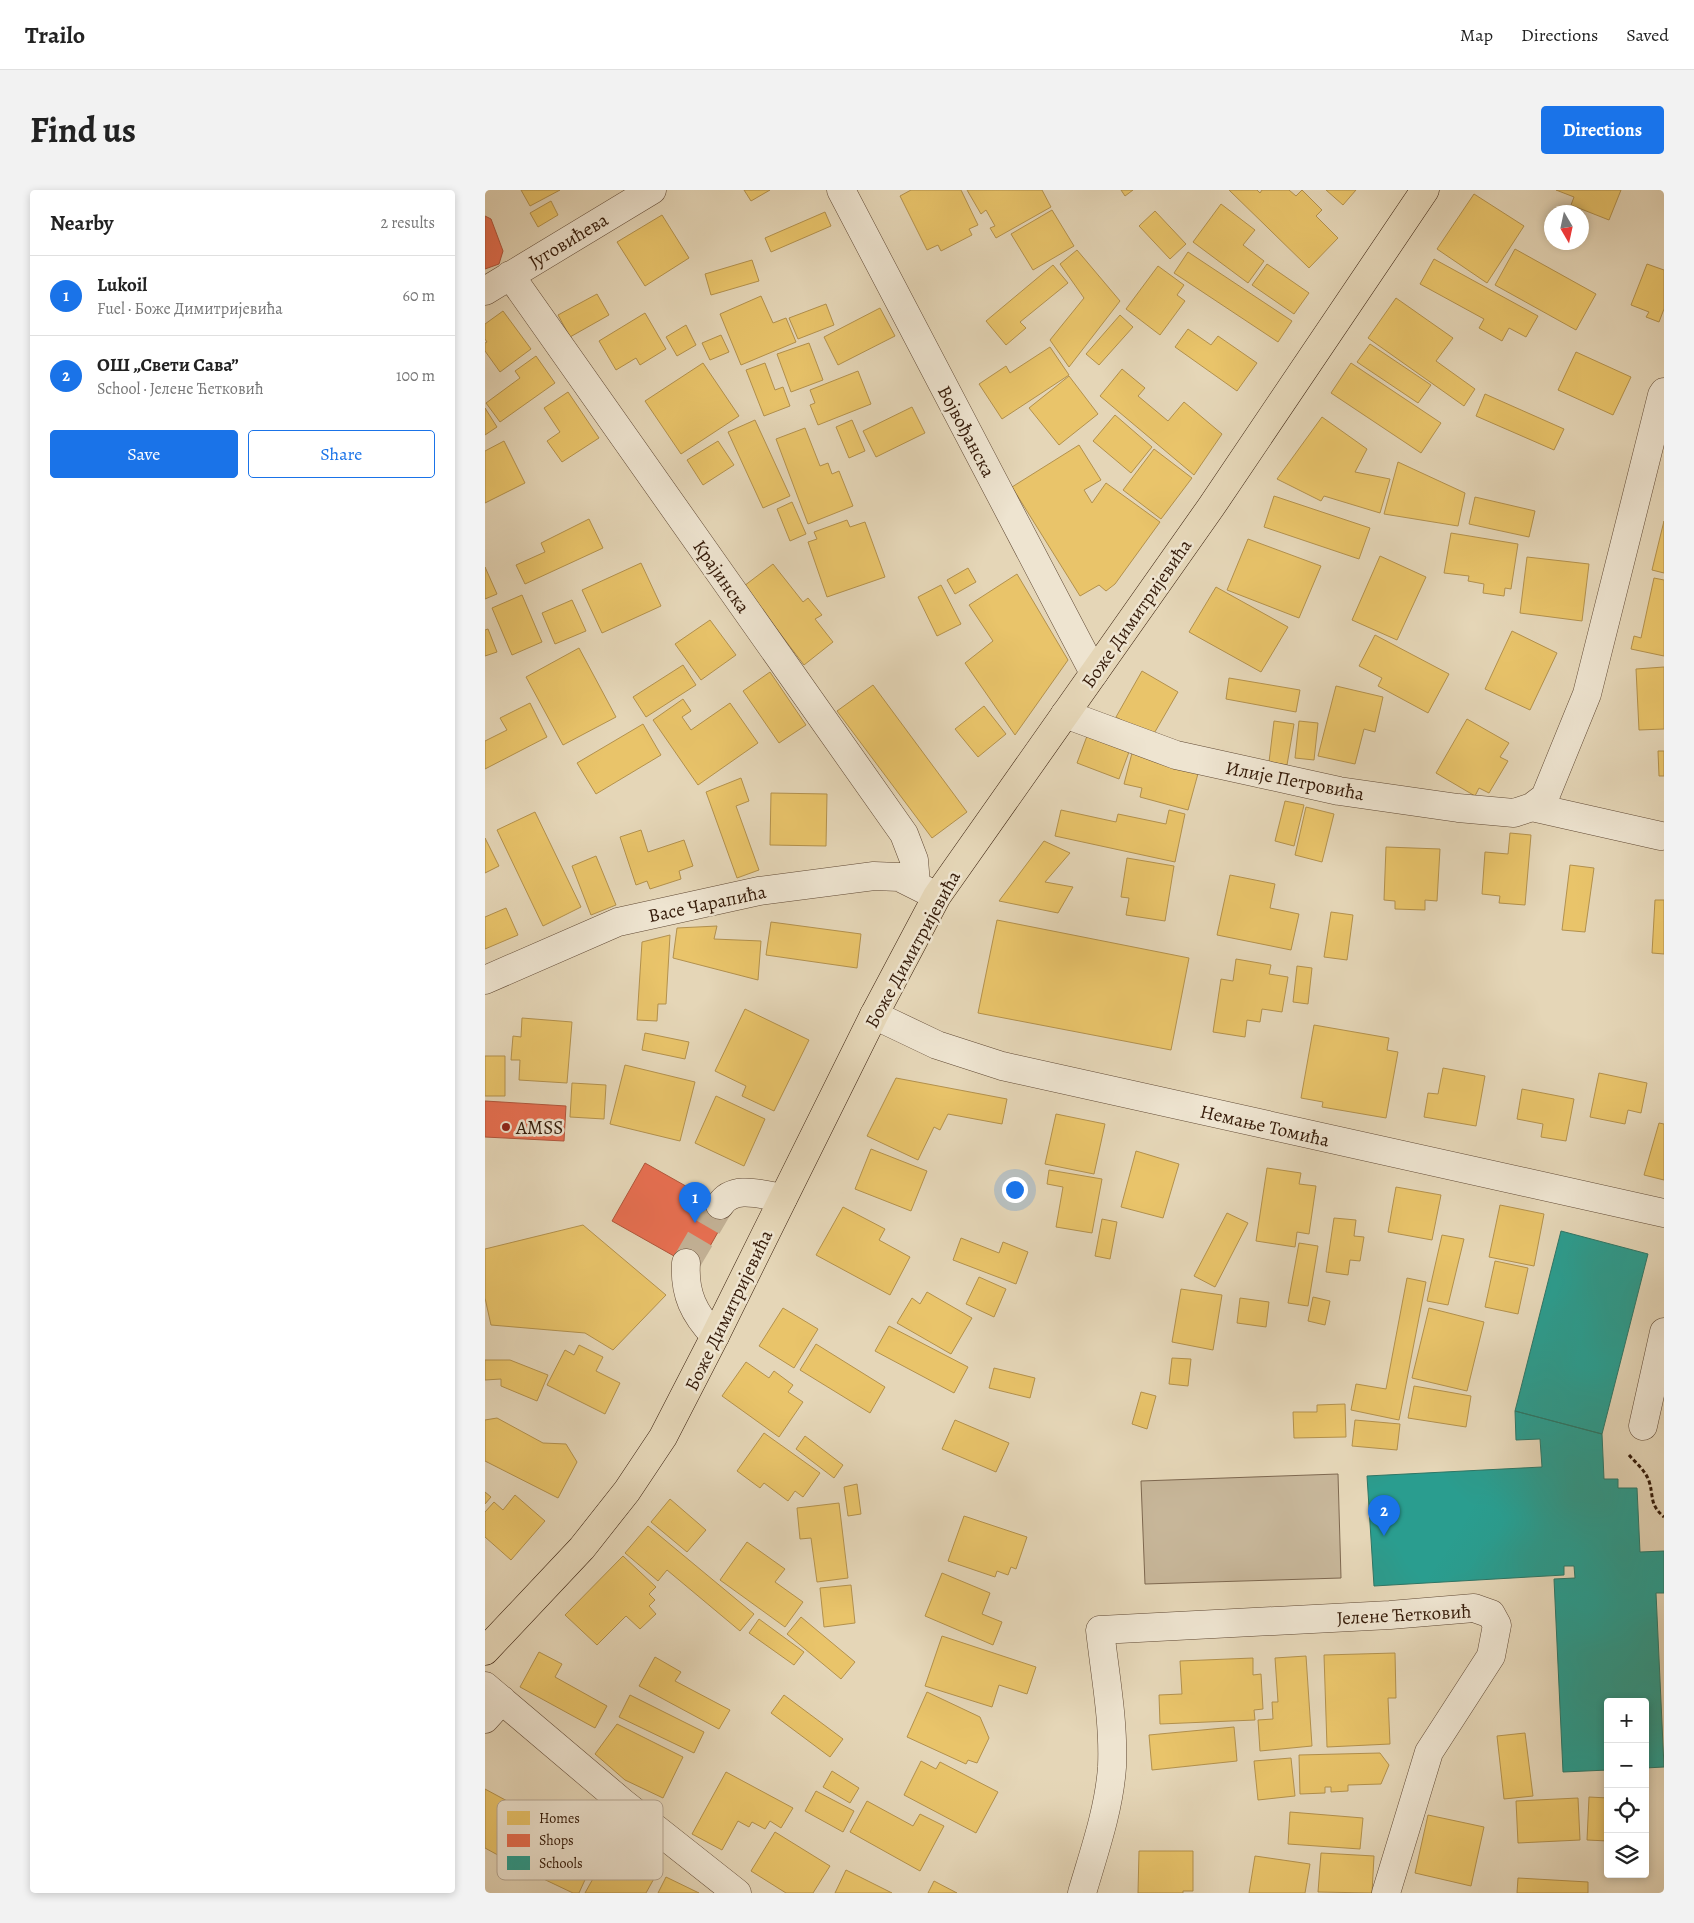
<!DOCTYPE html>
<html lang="en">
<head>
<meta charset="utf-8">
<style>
	:root { --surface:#fff; --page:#f2f2f2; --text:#222; --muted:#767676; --line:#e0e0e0; --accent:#1a73e8 }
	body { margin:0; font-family:Alegreya,serif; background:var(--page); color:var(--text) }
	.controls { position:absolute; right:15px; bottom:15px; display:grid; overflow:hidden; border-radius:5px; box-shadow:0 2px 8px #0003 }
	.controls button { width:45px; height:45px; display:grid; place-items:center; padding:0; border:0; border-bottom:1px solid var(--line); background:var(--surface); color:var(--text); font:25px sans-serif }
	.compass { position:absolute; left:1059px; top:15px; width:45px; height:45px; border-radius:50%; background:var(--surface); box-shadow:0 2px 8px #0003; rotate:171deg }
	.you { position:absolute; left:529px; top:999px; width:18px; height:18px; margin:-12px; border:4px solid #fff; border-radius:50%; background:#1a73e8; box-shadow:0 0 0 8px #1a73e833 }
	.badge { display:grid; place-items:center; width:32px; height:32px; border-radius:50%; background:var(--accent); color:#fff; font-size:16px; font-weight:700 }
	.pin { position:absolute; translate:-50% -41px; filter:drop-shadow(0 1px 2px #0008) }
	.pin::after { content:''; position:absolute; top:26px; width:18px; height:15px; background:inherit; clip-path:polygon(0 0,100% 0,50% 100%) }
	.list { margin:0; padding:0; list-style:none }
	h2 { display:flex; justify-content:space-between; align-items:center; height:65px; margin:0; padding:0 20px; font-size:21px }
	h2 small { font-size:16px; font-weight:400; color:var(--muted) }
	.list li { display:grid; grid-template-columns:32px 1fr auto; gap:15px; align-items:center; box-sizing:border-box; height:80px; padding:0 20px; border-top:1px solid var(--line) }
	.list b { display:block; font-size:19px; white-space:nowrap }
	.list p { margin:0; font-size:16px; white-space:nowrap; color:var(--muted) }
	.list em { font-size:16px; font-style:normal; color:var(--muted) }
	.actions { display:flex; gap:10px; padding:15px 20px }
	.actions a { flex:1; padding:11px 0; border:1px solid var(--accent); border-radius:5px; text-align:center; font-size:18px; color:var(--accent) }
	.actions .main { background:var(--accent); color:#fff }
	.icon { flex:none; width:28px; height:28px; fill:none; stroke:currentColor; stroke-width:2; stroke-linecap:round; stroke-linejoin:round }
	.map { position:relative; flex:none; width:1179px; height:1703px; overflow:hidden; border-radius:5px }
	header { display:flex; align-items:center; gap:30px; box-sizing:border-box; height:70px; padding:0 25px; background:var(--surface); border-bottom:1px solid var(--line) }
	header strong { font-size:24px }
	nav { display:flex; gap:28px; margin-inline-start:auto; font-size:18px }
	.intro { display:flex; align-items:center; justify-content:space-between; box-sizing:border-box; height:120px; padding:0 30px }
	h1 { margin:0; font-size:35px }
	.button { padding:12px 22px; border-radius:5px; background:var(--accent); color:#fff; font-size:18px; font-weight:700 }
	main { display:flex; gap:30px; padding:0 30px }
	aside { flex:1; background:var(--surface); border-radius:5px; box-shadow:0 2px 8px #0003 }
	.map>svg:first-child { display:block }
	.green { fill:#c7b699; stroke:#7e6850 }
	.homes { fill:#e9c46a; stroke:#b3914d }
	.shops { fill:#e76f51; stroke:#b1563b }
	.schools { fill:#2a9d8f; stroke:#2d7666 }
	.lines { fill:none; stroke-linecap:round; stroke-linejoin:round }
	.minor-tunnel { stroke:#c2b094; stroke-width:28; stroke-dasharray:28 14; stroke-linecap:butt }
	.minor-casing { stroke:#604934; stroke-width:29 }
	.major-casing { stroke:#341a08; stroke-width:29 }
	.path { stroke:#341a08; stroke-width:3; stroke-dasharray:4 2.5; stroke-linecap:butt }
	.minor { stroke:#eee4d0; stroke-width:28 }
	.major { stroke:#e5d6b7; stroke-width:28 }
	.poi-dot { fill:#8f2418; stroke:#eee4d0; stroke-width:2 }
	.labels { text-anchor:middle; stroke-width:5; stroke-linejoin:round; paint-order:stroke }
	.street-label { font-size:19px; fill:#341a08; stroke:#eee4d0 }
	.poi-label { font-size:19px; fill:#341a08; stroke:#eee4d0; text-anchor:start }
	.key { fill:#eee4d0; stroke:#b6a794; stroke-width:1 }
	.key-label { font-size:14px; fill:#341a08 }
</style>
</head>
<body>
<header>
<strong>Trailo</strong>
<nav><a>Map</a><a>Directions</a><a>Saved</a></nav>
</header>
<div class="intro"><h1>Find us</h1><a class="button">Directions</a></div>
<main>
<aside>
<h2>Nearby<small>2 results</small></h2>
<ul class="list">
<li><span class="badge">1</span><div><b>Lukoil</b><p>Fuel · Боже Димитријевића</p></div><em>60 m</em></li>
<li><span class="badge">2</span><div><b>ОШ „Свети Сава”</b><p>School · Јелене Ћетковић</p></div><em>100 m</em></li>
</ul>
<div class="actions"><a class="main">Save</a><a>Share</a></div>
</aside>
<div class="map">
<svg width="1179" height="1703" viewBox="0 0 1179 1703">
	<rect width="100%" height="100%" fill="#e5d6b7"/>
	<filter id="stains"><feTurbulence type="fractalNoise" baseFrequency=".004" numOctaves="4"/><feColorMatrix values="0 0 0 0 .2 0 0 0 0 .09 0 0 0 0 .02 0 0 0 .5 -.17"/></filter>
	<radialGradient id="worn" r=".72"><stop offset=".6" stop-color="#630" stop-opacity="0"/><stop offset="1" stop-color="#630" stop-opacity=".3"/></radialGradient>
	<path class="green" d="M853,1284L856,1388L660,1394L656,1291Z"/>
	<path class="homes" d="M36,0H75L45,16Z
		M259,0H285L266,11Z
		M426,0H476L493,35L484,39L487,45L456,61L453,55L442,60L415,6Z
		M482,0H557L566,17L511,48L505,38L510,36L501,20L496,24Z
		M636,0H648L640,6Z
		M744,0H772L775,3L777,0H804L811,6L817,0L837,20L831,26L853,48L824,78Z
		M841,0H871L858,15Z
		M1071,0H1136L1124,30L1086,15L1089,7Z
		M989,4L1039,36L1002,93L952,59Z
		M66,11L73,25L53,37L45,23Z
		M736,14L770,40L758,55L779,71L763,93L708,52Z
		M567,20L589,56L548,80L526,44Z
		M670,21L701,54L685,69L654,36Z
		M340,22L346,36L286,62L280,48Z
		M177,25L204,68L160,96L132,52Z
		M1030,59L1111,104L1091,140L1010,95Z
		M592,60L635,111L584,177L565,150L599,108L575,74Z
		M703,62L807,131L793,152L689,83Z
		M949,69L1053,126L1041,147L1024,138L1017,151L994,138L999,129L935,94Z
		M267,70L274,91L226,105L220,84Z
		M782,74L824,103L809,124L767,95Z
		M1162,74L1179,80V119L1174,132L1161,127L1164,122L1146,115Z
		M568,75L583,93L535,132L541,138L521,155L501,131Z
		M673,76L699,95L692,105L700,111L675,145L641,119Z
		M112,104L124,125L85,147L73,125Z
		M276,106L288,133L301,128L311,152L256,175L235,124Z
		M911,108L968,148L951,171L990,199L979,216L883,148Z
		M341,114L349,135L313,149L304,128Z
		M395,118L410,146L353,175L339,147Z
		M18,121L46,159L15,182L0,161V153L2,152L0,149V134Z
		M160,123L181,159L155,175L151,168L131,180L114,151Z
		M635,125L648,137L614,175L601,164Z
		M201,135L211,155L192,166L181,147Z
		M703,139L726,155L733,146L772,173L752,201L690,157Z
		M236,145L244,162L225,170L217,153Z
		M324,153L338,190L306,202L292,164Z
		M885,154L946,195L933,213L872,172Z
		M565,157L584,185L517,229L494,194L521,176L525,183Z
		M1091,162L1146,187L1128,225L1073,200Z
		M51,166L70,193L15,232L1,213L35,188L30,181Z
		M218,173L254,226L196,264L160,211Z
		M280,173L290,200L298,197L305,216L279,226L261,180Z
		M866,173L956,233L936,263L846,203Z
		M637,179L660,198L653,206L683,231L699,212L737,244L709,285L615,206Z
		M373,181L386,214L333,235L325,215L330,213L325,200Z
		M584,186L613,224L574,255L544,218Z
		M83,202L114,248L77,272L62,251L75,242L59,218Z
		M1000,204L1079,239L1069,260L991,226Z
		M427,217L440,243L391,267L378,241Z
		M0,218L12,237L0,245Z
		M630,225L667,257L646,283L608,251Z
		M837,227L882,259L870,282L905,289L895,323L839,306L836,311L792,289Z
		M270,230L305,306L278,318L243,242Z
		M367,230L380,261L364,268L351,237Z
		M320,238L335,276L343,273L347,284L354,281L368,316L323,334L291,249Z
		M19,251L40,293L0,313V261Z
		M233,251L249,275L218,295L202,270Z
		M594,255L616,290L599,300L607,313L621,293L675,332L630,394L621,401L614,395L595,406L527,297Z
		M669,259L707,288L676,329L638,300Z
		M913,272L980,303L973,336L899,324Z
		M789,306L885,338L874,369L779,337Z
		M990,307L1050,321L1044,347L984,334Z
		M307,312L321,344L305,351L292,319Z
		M104,329L118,358L40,394L31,375L60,362L56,353Z
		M362,330L365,337L380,332L400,387L342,407L323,352L332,349L329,342Z
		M1179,331V383L1167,380Z
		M966,343L1033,354L1026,399L1020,398L1019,406L998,403L999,394L983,391L984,386L959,383Z
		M763,349L836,376L814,428L742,400Z
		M895,366L941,387L912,450L867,430Z
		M1042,367L1104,374L1097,431L1035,423Z
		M156,373L176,416L117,443L97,400Z
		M288,374L318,412L323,408L337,425L330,429L348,452L319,475L259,396Z
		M0,377L12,404L0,409Z
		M483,378L491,392L470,404L462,390Z
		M532,384L583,470L530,545L480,473L508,451L484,415Z
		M1169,388L1179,390V466L1146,459L1149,446L1156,448Z
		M456,395L476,434L452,446L433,407Z
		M731,397L803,437L776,482L704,442Z
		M37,405L57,452L27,465L7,418Z
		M87,410L101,441L70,454L57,423Z
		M225,430L251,465L216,490L190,454Z
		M3,439L12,462L0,466V440Z
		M1027,441L1072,463L1045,520L1000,499Z
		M890,445L964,484L943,523L893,496L897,488L874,476Z
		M94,458L131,527L78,555L41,487Z
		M198,475L211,495L161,527L148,507Z
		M1179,477V539L1154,540L1151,479Z
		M657,481L693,502L667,547L631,527Z
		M285,482L321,535L294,553L258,501Z
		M744,488L815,500L811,522L741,509Z
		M388,495L482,622L447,648L352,521Z
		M851,496L898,507L890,542L879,539L870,574L833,566Z
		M198,509L206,521L197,527L206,540L245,513L273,553L213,595L168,530Z
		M45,513L62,547L0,579V551L22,540L15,528Z
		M499,516L521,544L493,567L470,539Z
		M982,529L1024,553L1015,567L1023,571L1004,603L994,598L990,606L951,583Z
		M789,531L809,534L802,575L784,572Z
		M814,531L833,533L829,570L810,568Z
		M158,534L176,565L111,604L92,573Z
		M602,546L644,562L634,589L592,573Z
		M1173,561H1179V586H1174Z
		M647,563L714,580L703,620L655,607L657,598L639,594Z
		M256,588L264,611L251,616L274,680L252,688L221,602Z
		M286,603L342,604L341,656L285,655Z
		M800,611L819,615L809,656L790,651Z
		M821,617L849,624L837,672L810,665Z
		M576,620L631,632L633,624L681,634L684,620L700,624L690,672L570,646Z
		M50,622L96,717L58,736L12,640Z
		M156,640L163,662L199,650L208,676L194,681L196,689L165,699L162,691L151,695L135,647Z
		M1025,643L1046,645L1040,715L1014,713L1015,706L997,704L1000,662L1023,664Z
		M0,648L14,676L0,683Z
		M559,651L585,663L560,692L588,697L573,723L514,711Z
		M901,657L955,659L952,711L940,710V720L910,719V711L899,710Z
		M111,666L131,715L106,725L87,676Z
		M642,668L689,676L680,731L641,725L644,708L636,707Z
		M1085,675L1109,678L1100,742L1077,740Z
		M745,685L790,694L785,718L814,724L806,760L732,745Z
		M1170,710H1179V764L1167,763Z
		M21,718L33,745L0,759V727Z
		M846,722L868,725L862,770L839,767Z
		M512,730L704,768L686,860L493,823Z
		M286,732L376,744L372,778L281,765Z
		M232,736L229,749L276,751L273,790L188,768L192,738Z
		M185,745L181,814H173L172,831L152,830L157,752Z
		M751,769L786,775L784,784L803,787L797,822L777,819L775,832L762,830L760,847L728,842L736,789L748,791Z
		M812,776L827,778L823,814L808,812Z
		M260,819L324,850L289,921L257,906L261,896L230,881Z
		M37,828L87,832L82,893L34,890L35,870H26L28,846L36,847Z
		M829,835L904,848L902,860L913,862L901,928L837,917L838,912L816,908Z
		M160,843L204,852L200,869L157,860Z
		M0,866H20V906H0Z
		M140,875L210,892L195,951L125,934Z
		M958,878L1000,886L991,936L939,927L943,903L953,904Z
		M1114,883L1162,893L1156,923L1143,920L1140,934L1105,927Z
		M411,888L522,909L517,934L463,924L455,940L449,937L433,970L382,946Z
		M87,893L121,895L119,929L85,927Z
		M1037,899L1089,909L1081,951L1056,947L1058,934L1032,929Z
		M231,906L280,929L259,976L210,953Z
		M571,924L620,934L609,984L560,974Z
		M1174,933L1179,934V990L1159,985Z
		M386,959L442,981L426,1021L370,999Z
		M651,961L694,974L678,1028L636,1017Z
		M782,978L816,983L814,994L831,996L824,1044L812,1042L810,1057L771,1051Z
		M564,980L617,989L607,1043L571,1037L578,997L562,994Z
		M911,997L956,1005L947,1050L903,1042Z
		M1015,1015L1059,1024L1049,1076L1004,1067Z
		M358,1017L400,1039L394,1050L425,1067L405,1105L331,1065Z
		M742,1023L763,1033L730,1097L709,1086Z
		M849,1028L871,1030L869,1046L879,1047L875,1071L865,1070L863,1085L841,1082Z
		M617,1029L632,1032L625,1069L610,1066Z
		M98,1035L181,1105L128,1160L100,1143L6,1135L0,1108V1059Z
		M957,1045L979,1049L963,1115L942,1111Z
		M476,1048L514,1063L518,1052L543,1062L531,1094L468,1070Z
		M814,1053L833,1056L823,1116L803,1113Z
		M1010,1071L1043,1078L1033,1124L1000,1117Z
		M494,1087L521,1099L509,1127L481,1114Z
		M922,1088L941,1092L914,1230L866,1220L871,1194L901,1199Z
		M696,1099L737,1105L728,1160L687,1152Z
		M442,1102L487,1128L466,1164L412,1133L427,1108L435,1114Z
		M828,1107L845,1111L840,1135L823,1131Z
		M755,1108L784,1112L781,1137L752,1133Z
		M298,1118L333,1139L309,1178L274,1156Z
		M944,1118L999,1132L982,1201L927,1188Z
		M404,1136L483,1177L469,1203L390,1161Z
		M331,1154L400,1197L385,1223L315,1180Z
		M94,1155L118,1167L111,1181L135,1193L120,1224L62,1195L80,1160L89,1165Z
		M687,1168L706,1169L703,1196L684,1194Z
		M0,1170H25L63,1185L52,1211L16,1196V1189L0,1190Z
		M261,1172L284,1188L289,1181L308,1195L303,1202L318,1212L294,1247L237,1206Z
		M509,1178L550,1188L545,1208L504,1198Z
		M929,1196L986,1206L981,1237L923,1228Z
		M656,1202L671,1206L662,1239L647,1234Z
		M860,1214L861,1247L809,1248L808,1222H832V1215Z
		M12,1228L58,1253L81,1254L92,1272L73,1308L0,1271V1230Z
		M470,1230L524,1253L511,1282L457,1259Z
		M870,1230L915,1234L912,1260L867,1256Z
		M279,1243L335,1283L318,1307L310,1301L303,1311L279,1293L275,1298L252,1281Z
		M320,1246L358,1275L349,1288L311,1259Z
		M372,1294L376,1324L363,1326L359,1297Z
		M0,1302L6,1307L0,1314Z
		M30,1305L60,1331L26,1370L0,1347V1322L9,1312L18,1320Z
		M185,1309L221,1340L202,1362L166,1332Z
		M354,1313L363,1388L332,1392L326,1348L315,1349L312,1318Z
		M479,1326L542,1347L531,1379L526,1377L523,1385L512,1381L510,1387L463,1371Z
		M163,1336L269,1424L255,1441L182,1380L173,1391L140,1363Z
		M262,1352L300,1379L290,1392L318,1412L300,1437L235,1390Z
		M138,1366L171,1397L164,1404L170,1410L164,1416L171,1424L155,1439L141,1426L112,1455L80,1425Z
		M457,1383L505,1403L497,1424L517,1432L508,1455L440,1426Z
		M366,1395L370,1433L339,1437L335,1398Z
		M316,1427L370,1472L356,1489L302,1444Z
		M274,1429L319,1462L309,1475L264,1443Z
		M457,1446L551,1477L542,1504L514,1495L507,1517L440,1496Z
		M54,1462L77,1474L70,1487L122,1516L110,1538L35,1497Z
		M910,1463L911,1508H903L905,1554L842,1557L839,1465Z
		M821,1466L827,1556L775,1561L773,1530L788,1529L787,1512H793L790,1468Z
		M170,1467L196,1482L190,1491L245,1520L234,1539L154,1496Z
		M768,1468V1485L776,1484L778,1519L769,1520L770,1530L675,1534L674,1505L697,1504L695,1471Z
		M442,1502L495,1527L504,1548L492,1573L483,1570L481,1574L422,1547Z
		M145,1505L219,1542L209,1563L134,1527Z
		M299,1505L358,1549L345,1567L286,1523Z
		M132,1534L198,1567L178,1608L140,1590L110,1564Z
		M749,1537L752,1571L667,1580L664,1545Z
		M1040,1543L1048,1606L1019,1609L1012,1546Z
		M895,1563L904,1575L896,1594L863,1595V1601L846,1602V1597H840V1603L815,1604L814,1565Z
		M806,1568L810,1606L773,1610L769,1571Z
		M436,1571L451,1579L455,1572L513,1602L491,1643L419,1605Z
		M347,1581L374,1598L365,1613L338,1597Z
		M241,1582L308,1618L296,1638L285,1631L280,1639L267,1632L264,1637L253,1631L237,1660L207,1644Z
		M0,1599L37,1619L25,1641L35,1646L22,1670L0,1658Z
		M331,1601L369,1621L358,1642L320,1621Z
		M1104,1607L1123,1608V1651L1102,1650Z
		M1093,1608L1095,1650L1033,1653L1031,1611Z
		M382,1611L428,1636L435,1624L459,1636L435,1681L365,1642Z
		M805,1622L878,1628L875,1659L803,1654Z
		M943,1625L999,1637L986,1696L930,1683Z
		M290,1642L345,1676L328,1703H301L266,1681Z
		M130,1649L177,1674L161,1703H100Z
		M40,1651L104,1681L94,1703H88L29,1675Z
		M654,1661H708V1701H698V1703H653Z
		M836,1663L889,1666L887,1703L833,1702Z
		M770,1666L825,1674L820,1703H764Z
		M361,1680L407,1703H350Z
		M181,1687L214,1703H173Z
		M1033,1688L1103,1692V1703H1032Z
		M449,1691L472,1703H443Z"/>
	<path class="shops" d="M0,26L6,29L18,61L14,74L0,79Z
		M0,911L81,916L79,951L0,947Z
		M160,973L245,1021L212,1079L127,1031Z"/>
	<path class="schools" d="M1076,1041L1163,1064L1117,1244L1030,1221Z
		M1030,1221L1117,1244L1119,1289H1133V1298H1152L1155,1362L1179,1361V1403H1171L1179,1577L1160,1578V1512H1123V1580L1078,1582L1069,1389L1090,1388L1089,1376H1079V1385L889,1396L882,1286L1057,1277L1055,1249L1031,1250Z"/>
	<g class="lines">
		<path class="minor-tunnel" d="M201,1073L235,1015"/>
		<g class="minor-casing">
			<path id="minor" d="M356,0L609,483
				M25,85L419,644L429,670L431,694
				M0,101L167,0
				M580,524L691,565L854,601L973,618L1029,623L1047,617L1060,607L1102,504L1177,205L1179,202
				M1047,617L1176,646
				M0,790L133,732L274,701L389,686L414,687L444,702
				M389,825L452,855L517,876L1179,1023
				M235,1015C248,994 278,1005 298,1008
				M201,1073C199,1104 209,1124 230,1146
				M1158,1236L1179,1142
				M0,1496L137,1612L252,1703
				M0,1529L17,1510
				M597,1703C609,1662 624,1620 627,1577C629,1531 620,1485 615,1440L905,1425L989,1418L1006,1424L1012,1435L1006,1466L944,1562L901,1703"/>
		</g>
		<g class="major-casing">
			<path id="major" d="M0,1461L97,1358L142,1301L178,1247L230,1146L389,825L452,706L726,317L940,0"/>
		</g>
		<path class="path" d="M1144,1265C1151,1273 1160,1280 1164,1291C1169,1307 1164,1314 1179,1327"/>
		<use href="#minor" class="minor"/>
		<use href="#major" class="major"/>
	</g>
	<circle class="poi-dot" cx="21" cy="937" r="5"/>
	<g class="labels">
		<g class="street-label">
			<text transform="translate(83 50) rotate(-31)" y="7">Југовићева</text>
			<text transform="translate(482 241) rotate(62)" y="7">Војвођанска</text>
			<text transform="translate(237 386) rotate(55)" y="7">Крајинска</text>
			<text transform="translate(651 423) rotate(-55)" y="7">Боже Димитријевића</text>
			<text transform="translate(810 590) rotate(11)" y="7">Илије Петровића</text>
			<text transform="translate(222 713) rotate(-12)" y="7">Васе Чарапића</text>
			<text transform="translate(427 759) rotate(-61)" y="7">Боже Димитријевића</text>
			<text transform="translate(780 935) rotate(13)" y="7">Немање Томића</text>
			<text transform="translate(243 1120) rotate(-64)" y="7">Боже Димитријевића</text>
			<text transform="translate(919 1424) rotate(-3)" y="7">Јелене Ћетковић</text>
		</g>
		<g class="poi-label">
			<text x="31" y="944">AMSS</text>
		</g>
	</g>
	<rect x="12" y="1610" width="166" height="80" rx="8" class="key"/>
	<rect x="22" y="1621" width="23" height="14" fill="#e9c46a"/>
	<rect x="22" y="1644" width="23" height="13" fill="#e76f51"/>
	<rect x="22" y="1666" width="23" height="14" fill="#2a9d8f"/>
	<g class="key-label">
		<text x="54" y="1633">Homes</text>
		<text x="54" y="1655">Shops</text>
		<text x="54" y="1678">Schools</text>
	</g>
	<rect width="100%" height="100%" filter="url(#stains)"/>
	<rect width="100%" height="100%" fill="url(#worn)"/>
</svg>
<div class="controls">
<button>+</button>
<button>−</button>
<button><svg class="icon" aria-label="locate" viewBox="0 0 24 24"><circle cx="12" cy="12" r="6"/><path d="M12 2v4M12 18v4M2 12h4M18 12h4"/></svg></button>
<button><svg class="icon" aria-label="layers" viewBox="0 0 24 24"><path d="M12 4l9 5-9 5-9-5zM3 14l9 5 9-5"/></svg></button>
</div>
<svg class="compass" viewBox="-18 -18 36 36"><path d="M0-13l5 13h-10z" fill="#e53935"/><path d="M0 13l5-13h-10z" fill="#767676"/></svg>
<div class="you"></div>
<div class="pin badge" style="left:210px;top:1033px">1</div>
<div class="pin badge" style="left:899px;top:1346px">2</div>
</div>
</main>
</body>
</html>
